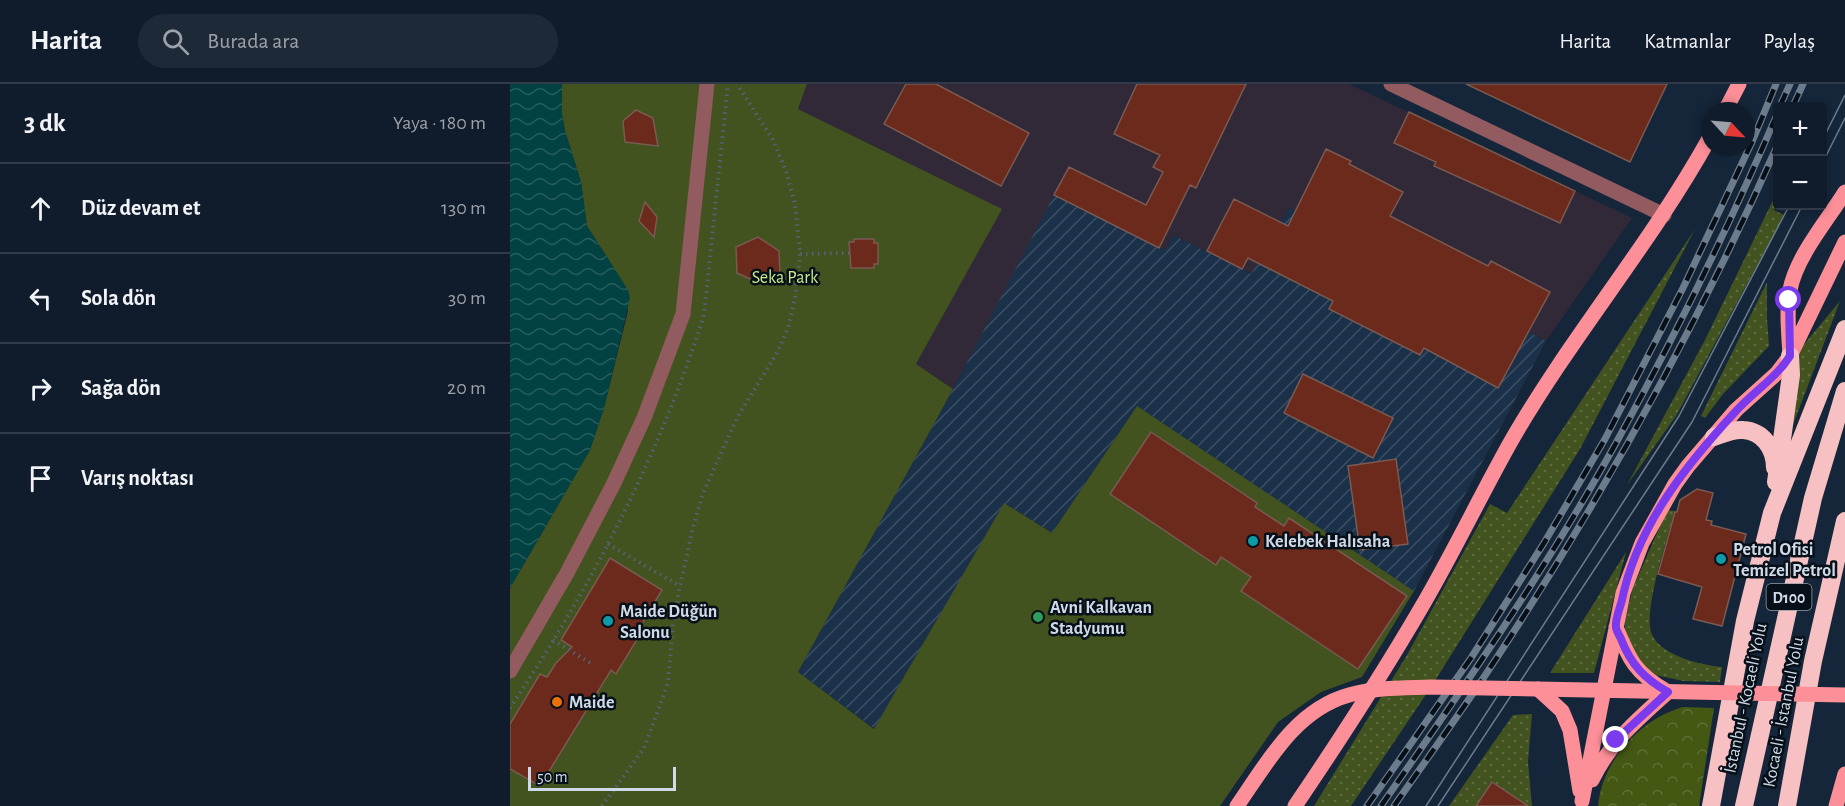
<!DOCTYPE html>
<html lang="tr">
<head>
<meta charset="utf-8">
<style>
	:root { --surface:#101c2c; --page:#1e2938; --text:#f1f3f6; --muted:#9ca1a9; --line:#303a48 }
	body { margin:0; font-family:"Alegreya Sans",sans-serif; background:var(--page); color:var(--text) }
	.controls { position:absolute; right:18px; top:18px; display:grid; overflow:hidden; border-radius:6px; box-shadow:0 3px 9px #0003 }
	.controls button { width:54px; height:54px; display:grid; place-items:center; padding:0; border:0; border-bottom:2px solid var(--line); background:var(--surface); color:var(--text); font:30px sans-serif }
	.compass { position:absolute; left:1191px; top:18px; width:54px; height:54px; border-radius:50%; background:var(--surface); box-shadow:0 3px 9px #0003; rotate:116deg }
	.scale { position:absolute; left:18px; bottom:15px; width:148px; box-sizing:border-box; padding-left:6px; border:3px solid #cedae7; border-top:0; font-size:16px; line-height:21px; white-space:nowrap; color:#cedae7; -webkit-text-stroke:4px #070f18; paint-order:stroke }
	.stop { position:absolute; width:18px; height:18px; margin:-14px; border:4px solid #7c3aed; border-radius:50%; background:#fff }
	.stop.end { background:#7c3aed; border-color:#fff; box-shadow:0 2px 6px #0008 }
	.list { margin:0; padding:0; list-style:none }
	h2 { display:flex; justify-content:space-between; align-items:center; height:78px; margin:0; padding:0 24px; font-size:26px }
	h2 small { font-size:20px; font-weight:400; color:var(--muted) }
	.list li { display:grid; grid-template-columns:39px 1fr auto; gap:18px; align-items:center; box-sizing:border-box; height:90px; padding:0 24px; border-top:2px solid var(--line) }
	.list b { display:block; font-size:22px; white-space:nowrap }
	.list em { font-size:20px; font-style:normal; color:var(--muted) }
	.icon { flex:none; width:33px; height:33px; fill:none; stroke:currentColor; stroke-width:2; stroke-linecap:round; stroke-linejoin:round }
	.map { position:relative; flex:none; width:1335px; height:722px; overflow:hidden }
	header { display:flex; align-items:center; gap:36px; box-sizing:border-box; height:84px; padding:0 30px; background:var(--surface); border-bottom:2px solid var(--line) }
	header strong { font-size:28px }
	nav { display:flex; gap:33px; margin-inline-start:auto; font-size:21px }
	.search { width:420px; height:54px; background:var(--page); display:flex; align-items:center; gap:15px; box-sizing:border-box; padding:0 21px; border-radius:33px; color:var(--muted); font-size:22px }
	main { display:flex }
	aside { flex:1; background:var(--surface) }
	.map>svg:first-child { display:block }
	.commercial { fill:#312938 }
	.industrial { fill:url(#industrial-furrows) }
	.grass { fill:url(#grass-dots) }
	.forest { fill:url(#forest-crowns) }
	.park { fill:#42531f }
	.water { fill:url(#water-waves) }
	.building { fill:#6b2a1c; stroke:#7a5a52; stroke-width:1.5 }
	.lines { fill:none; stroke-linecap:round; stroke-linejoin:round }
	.path { stroke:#546375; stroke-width:4; stroke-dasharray:1.5 4.5; stroke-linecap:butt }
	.minor { stroke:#915b5f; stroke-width:15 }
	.major { stroke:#fd8f99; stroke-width:15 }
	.highway { stroke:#f7c0c3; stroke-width:18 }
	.tram { stroke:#6d7c8c; stroke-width:1.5 }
	.rail-casing { stroke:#6d7c8c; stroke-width:7 }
	.rail { stroke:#070f18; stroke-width:4.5; stroke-dasharray:14; stroke-linecap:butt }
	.major-bridge { stroke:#fd8f99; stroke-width:15 }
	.route { stroke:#7c3aed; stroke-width:8 }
	.culture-dot { fill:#0f9aa8; stroke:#070f18; stroke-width:2 }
	.leisure-dot { fill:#2e9e5b; stroke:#070f18; stroke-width:2 }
	.food-dot { fill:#e8710a; stroke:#070f18; stroke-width:2 }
	.labels { text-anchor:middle; stroke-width:5; stroke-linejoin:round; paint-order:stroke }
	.shield { fill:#070f18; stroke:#929da9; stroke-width:1.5 }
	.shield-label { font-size:16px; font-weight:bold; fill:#cedae7 }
	.park-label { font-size:18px; fill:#c8ea8c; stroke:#070f18 }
	.poi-label { font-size:18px; font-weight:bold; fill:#cedae7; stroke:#070f18; text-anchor:start }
	.street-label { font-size:18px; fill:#cedae7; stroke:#070f18 }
</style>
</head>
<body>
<header>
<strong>Harita</strong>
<div class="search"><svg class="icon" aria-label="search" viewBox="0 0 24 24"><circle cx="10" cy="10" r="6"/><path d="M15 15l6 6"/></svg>Burada ara</div>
<nav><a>Harita</a><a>Katmanlar</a><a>Paylaş</a></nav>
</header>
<main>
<aside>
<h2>3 dk<small>Yaya · 180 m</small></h2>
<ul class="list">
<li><svg class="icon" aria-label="ahead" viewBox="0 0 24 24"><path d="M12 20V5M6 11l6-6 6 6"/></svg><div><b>Düz devam et</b></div><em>130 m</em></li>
<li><svg class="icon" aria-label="left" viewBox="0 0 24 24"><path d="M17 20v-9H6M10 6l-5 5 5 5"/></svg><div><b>Sola dön</b></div><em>30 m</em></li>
<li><svg class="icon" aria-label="right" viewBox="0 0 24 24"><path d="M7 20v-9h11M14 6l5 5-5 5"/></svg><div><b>Sağa dön</b></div><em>20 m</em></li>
<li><svg class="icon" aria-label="arrive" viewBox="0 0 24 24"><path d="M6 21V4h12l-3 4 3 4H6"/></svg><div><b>Varış noktası</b></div></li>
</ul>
</aside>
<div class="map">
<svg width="1335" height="722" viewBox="0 0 1335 722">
	<defs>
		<pattern id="industrial-furrows" width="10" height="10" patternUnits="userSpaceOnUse" patternTransform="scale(1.5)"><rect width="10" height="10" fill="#1b314a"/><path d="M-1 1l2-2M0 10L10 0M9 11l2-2" fill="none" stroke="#3b4e64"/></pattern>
		<pattern id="grass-dots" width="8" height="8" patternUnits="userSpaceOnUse" patternTransform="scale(1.5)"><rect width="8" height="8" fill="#42531f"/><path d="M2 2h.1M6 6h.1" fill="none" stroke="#5c6b40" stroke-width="1.8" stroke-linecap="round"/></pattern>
		<pattern id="forest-crowns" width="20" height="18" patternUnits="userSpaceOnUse" patternTransform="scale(1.5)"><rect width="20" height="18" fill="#445813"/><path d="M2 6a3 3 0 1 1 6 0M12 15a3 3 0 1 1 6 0" fill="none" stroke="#5e6f35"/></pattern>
		<pattern id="water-waves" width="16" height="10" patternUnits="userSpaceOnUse" patternTransform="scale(1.5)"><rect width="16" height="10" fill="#024242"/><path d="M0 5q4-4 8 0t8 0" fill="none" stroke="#265d5d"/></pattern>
	</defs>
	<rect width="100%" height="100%" fill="#15263a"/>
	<path class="commercial" d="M297,0H839L1122,134L1036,257L779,124L742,190L663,151L656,165L649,164L545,112L443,305L406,280L491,125L288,25Z"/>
	<path class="industrial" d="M544,111L649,164L656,165L663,151L741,190L779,124L1036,257L904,507L627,322L542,449L494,419L365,645L288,588L443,305Z"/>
	<path class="grass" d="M1267,108V118L1264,126L1274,131L1166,332L1117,401L1195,256Z
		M1185,145L1070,365L921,603L841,722H804L897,571L980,420L997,429Z
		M1257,198V234L1259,262L1213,310L1195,334L1191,332Z
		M1330,217L1280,349L1286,270Z
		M1157,426L1165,427C1158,452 1132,529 1142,551C1152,572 1191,581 1212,583L1210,598L1173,597L1146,591L1131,582L1115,554V534L1123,504Z
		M1116,468L1084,589H1040Z
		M1022,630L1018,678L1022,722H939L1003,631Z"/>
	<path class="forest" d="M1173,623L1204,624L1189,722H1088C1092,677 1130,635 1173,623Z"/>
	<path class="park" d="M52,0H297L288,25L492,125L406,280L443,305L288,588L364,645L494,419L542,449L627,322L904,507L852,593L811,608L768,638L710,722H0V504L80,366L94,324L118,227L112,197L77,142L71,98L55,47L52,30Z"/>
	<path class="water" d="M0,0H52V30L55,47L71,98L77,142L118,206L120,214L94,324L80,366L0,504Z"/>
	<path class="building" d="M396,0H426L519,49L491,102L374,40Z
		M627,0H736L686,104L680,101L649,164L544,111L559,83L636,121L653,88L643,83L650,71L604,50Z
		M956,0H1157L1120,78Z
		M126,26L143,34L148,62L115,58L113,37Z
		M899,28L1065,107L1050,139L924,82L926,78L884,59Z
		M816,65L841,77L839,80L893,108L880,132L978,182L981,177L1040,208L988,304L914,264L910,271L819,225L823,217L738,174L732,185L697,167L724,115L778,142Z
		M135,118L147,133L144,153L129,137Z
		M248,153L269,167L270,191L249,199L227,189L226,163Z
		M344,155H364V159H368V180H364V184H341L339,158H344Z
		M793,290L883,334L863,374L774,329Z
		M641,348L747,419L745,423L774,442L779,434L897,512L848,585L731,507L741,493L711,473L706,481L600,410Z
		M886,375L898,460L850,466L838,382Z
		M1187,405L1203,409L1196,436L1202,437L1201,441L1236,450L1212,542L1183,535L1192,503L1148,490L1165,428H1167L1170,416Z
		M100,474L152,506L127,548L131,549L106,590L101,586L30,702L0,685V640L30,590L37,593L46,579L62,563L51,556Z
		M982,698L1018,722H966Z"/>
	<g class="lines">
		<path class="path" d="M290,170L339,169
			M98,460L170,502
			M43,556L82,580
			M0,624C81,504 150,370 194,231L218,0
			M92,722L134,664L158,599L163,540L170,502L183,443L193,409L228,332L268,267L278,244L285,214L290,170L285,120L276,87L263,56L227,0"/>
		<path class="minor" d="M881,0L1154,131
			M0,587L57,489L103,401L134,334L173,230L197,0"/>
		<path class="major" d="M1215,27L1229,0
			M1280,272C1279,251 1276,227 1280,206C1286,173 1317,137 1335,108
			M1028,605L1052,627L1060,646L1070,707
			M1082,696C1101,657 1127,636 1158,608C1125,589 1120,577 1106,543
			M1072,717L1113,509L1132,459L1165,400L1178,382L1226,326L1267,289L1280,272L1335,158
			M785,722C829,657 872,591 911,524C944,468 972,408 1004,352C1064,249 1142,158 1200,53
			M1326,722L1335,690"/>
		<path class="highway" d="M1204,353C1213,350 1223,345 1233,346C1253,347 1265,365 1265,384
			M1266,398L1281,291L1280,272
			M1201,722L1235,537L1262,429L1335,245
			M1234,722L1303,414L1335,307
			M1277,722L1303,577L1335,437"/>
		<path class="tram" d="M1312,57L1335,11
			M1312,80L1335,34
			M916,722L1169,332L1279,122
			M928,722L1182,338L1292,122"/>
		<g class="rail-casing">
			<path id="rail" d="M1270,22L1280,0
				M1283,22L1293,0
				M857,722L961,574L1034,459L1095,355L1173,204L1242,58L1266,0
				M871,722C953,604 1036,486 1106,359C1165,252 1220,141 1268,28
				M884,722C916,676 949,631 980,584C1090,418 1187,243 1268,60"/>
		</g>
		<use href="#rail" class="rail"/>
		<path class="major-bridge" d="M727,722C757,679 785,626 839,611C866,603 894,604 921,603L1335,611"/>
	</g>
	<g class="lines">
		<path class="route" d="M1106,656L1158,608C1135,595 1121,581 1111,555C1110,552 1106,547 1106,543C1105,535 1110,524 1112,516C1127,442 1176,381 1226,327C1243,308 1266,294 1280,272L1279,216"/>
	</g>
	<g class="culture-dot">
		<circle cx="743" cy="457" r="6"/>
		<circle cx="1211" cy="475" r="6"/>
		<circle cx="98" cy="537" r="6"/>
	</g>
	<circle class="leisure-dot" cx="528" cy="533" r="6"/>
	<circle class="food-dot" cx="47" cy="618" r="6"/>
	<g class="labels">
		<rect class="shield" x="1256.5" y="500" width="45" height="26" rx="4.5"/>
		<g class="shield-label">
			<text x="1279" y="519">D100</text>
		</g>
		<g class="park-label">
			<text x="275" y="199">Seka Park</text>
		</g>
		<g class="poi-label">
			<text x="755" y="463">Kelebek Halısaha</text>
			<text x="1223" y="471">Petrol Ofisi<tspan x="1223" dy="21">Temizel Petrol</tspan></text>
			<text x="540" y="529">Avni Kalkavan<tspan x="540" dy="21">Stadyumu</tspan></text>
			<text x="110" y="533">Maide Düğün<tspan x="110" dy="21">Salonu</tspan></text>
			<text x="59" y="624">Maide</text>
		</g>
		<g class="street-label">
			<text transform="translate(1235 614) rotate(-78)" y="6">İstanbul - Kocaeli Yolu</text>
			<text transform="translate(1273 628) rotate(-79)" y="6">Kocaeli - İstanbul Yolu</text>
		</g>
	</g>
</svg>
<div class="controls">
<button>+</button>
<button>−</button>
</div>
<svg class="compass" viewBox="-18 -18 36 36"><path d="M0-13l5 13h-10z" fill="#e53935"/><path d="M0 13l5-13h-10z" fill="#9ca1a9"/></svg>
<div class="scale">50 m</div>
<div class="stop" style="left:1279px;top:216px"></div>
<div class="stop end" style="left:1106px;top:656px"></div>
</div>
</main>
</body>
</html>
